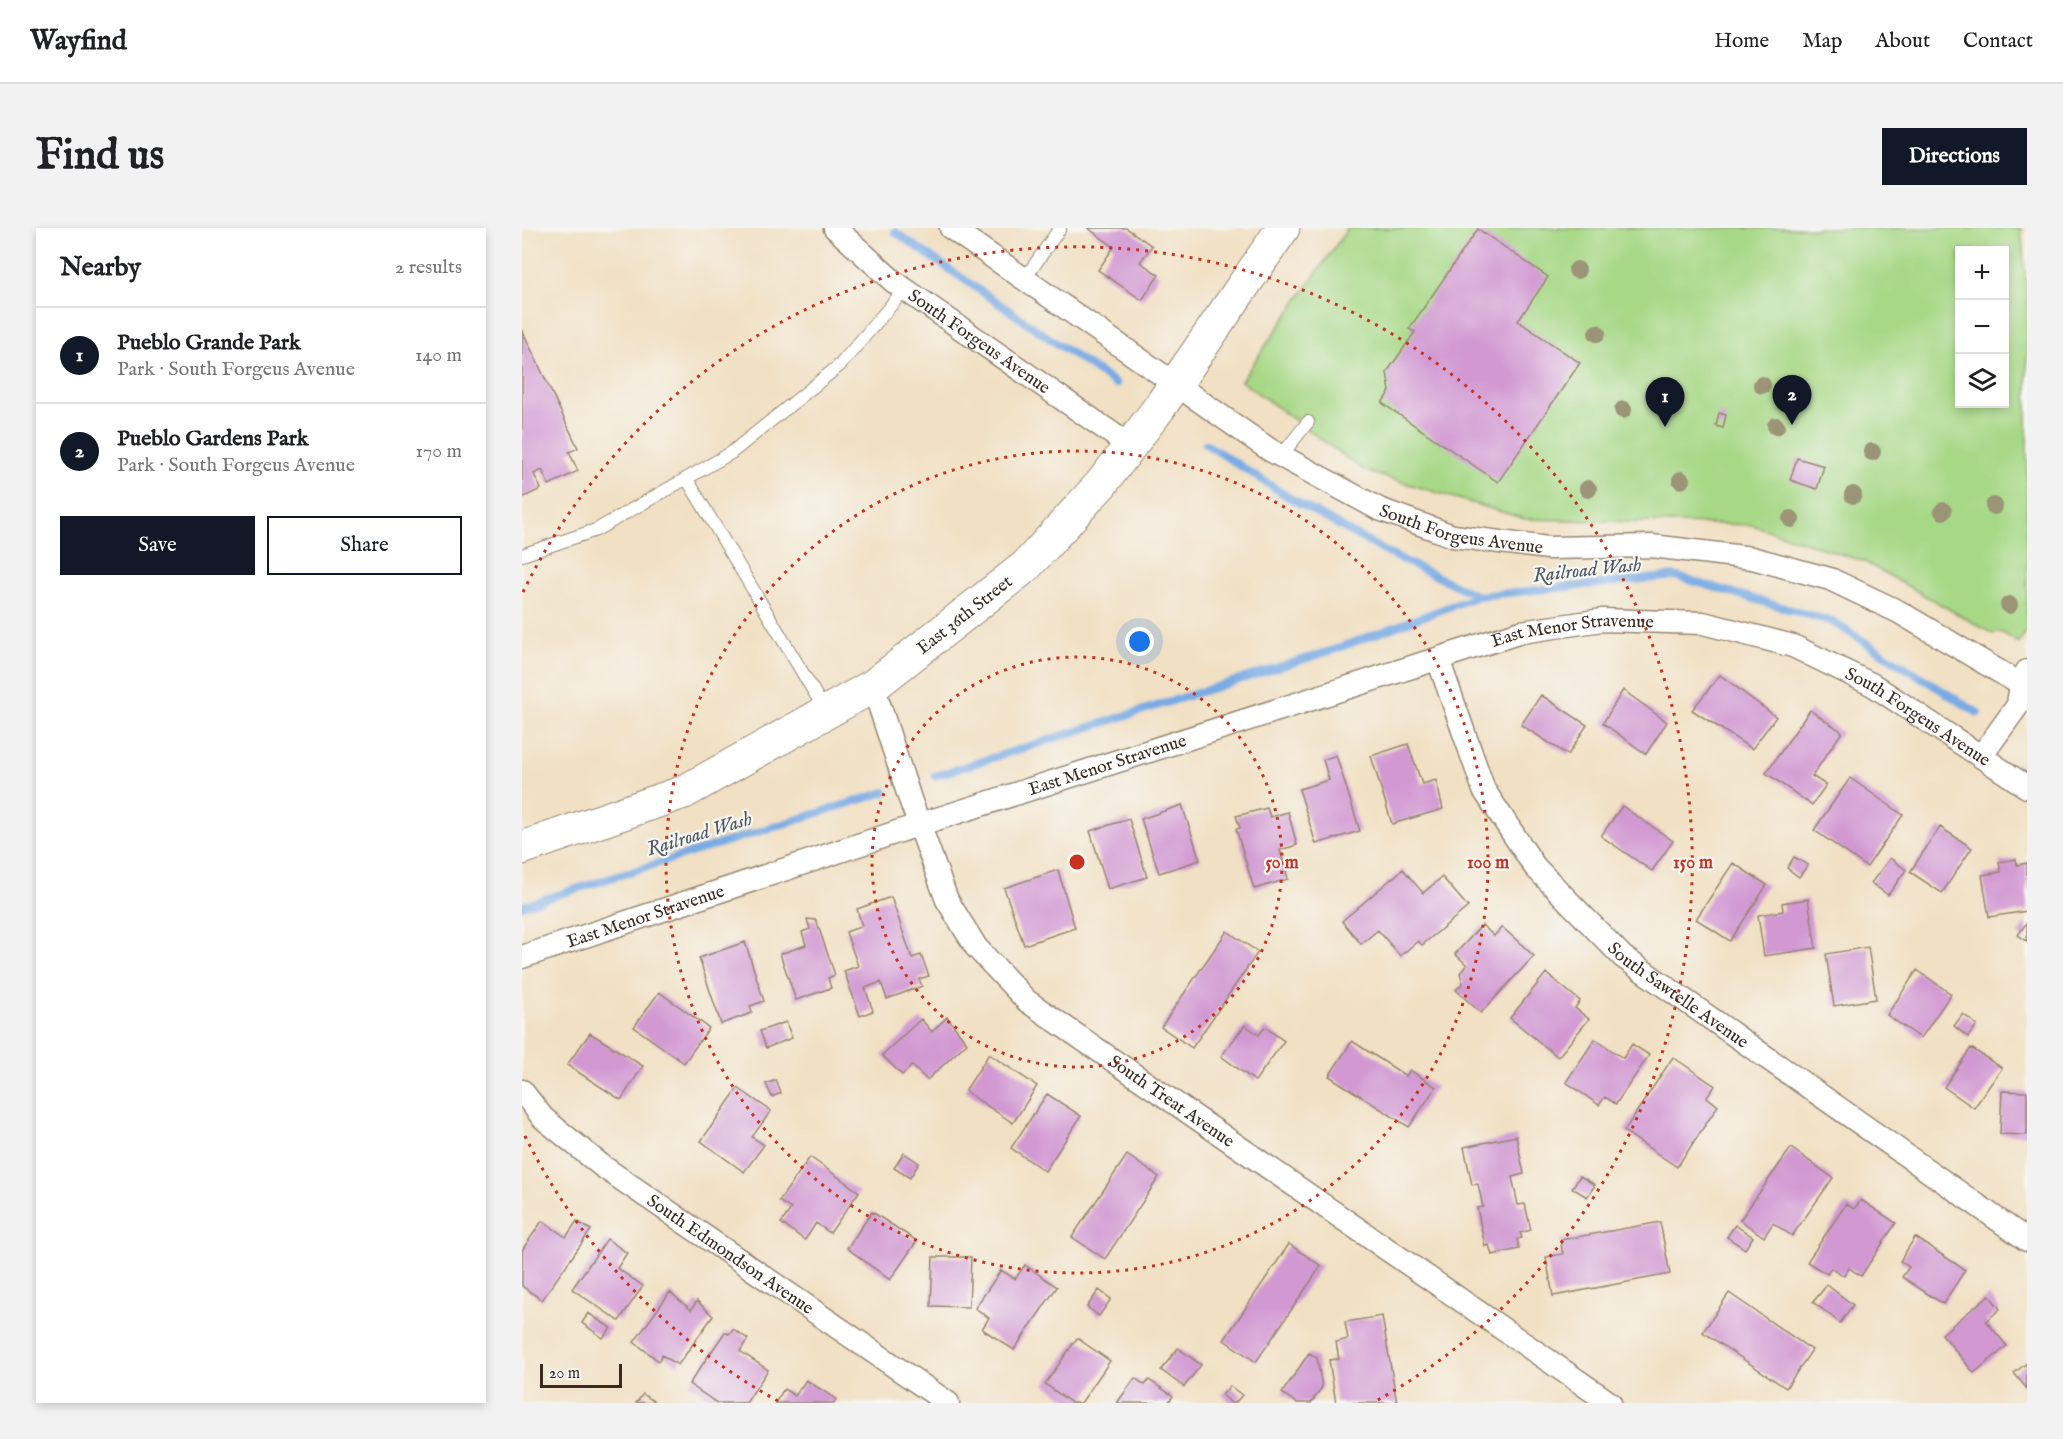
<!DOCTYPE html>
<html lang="en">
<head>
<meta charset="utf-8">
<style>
	:root { --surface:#fff; --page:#f2f2f2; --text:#202124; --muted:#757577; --line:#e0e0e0; --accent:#111827 }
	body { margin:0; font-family:"IM FELL English",serif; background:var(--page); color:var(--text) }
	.controls { position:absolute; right:18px; top:18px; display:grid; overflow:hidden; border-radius:0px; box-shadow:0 3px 9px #0003 }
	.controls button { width:54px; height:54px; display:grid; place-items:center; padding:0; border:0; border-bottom:2px solid var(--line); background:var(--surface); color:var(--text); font:30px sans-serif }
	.scale { position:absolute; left:18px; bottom:15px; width:82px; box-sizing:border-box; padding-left:6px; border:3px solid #3b2a1e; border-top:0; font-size:16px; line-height:21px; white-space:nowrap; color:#3b2a1e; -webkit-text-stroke:4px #f6f6f2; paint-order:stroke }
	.you { position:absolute; left:618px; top:414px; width:21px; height:21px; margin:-15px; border:4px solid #fff; border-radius:50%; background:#1a73e8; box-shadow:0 0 0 9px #1a73e833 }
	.badge { display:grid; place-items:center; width:39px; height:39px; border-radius:50%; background:var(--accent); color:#fff; font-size:20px; font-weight:700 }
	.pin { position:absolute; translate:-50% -50px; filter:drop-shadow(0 2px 3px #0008) }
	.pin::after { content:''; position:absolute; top:32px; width:21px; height:18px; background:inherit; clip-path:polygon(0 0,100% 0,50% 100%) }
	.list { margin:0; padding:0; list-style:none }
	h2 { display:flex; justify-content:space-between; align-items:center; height:78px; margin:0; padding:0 24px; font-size:26px }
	h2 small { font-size:20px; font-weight:400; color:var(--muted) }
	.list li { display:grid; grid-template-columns:39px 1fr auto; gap:18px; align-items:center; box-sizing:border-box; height:96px; padding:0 24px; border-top:2px solid var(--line) }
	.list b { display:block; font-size:22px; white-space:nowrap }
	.list p { margin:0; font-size:20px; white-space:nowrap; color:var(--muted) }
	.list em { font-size:20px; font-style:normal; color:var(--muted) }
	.actions { display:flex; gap:12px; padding:18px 24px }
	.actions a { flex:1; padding:14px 0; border:2px solid var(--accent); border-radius:0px; text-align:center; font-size:21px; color:var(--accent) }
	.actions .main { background:var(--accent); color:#fff }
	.icon { flex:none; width:33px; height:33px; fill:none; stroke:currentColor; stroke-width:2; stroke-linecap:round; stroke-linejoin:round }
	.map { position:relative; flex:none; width:1505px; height:1175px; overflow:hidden; border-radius:0px }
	header { display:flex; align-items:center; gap:36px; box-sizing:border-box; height:84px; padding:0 30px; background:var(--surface); border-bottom:2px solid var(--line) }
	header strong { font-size:28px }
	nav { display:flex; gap:33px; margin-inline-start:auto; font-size:21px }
	.intro { display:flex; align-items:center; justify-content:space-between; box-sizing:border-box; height:144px; padding:0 36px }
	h1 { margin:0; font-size:42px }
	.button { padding:15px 27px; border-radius:0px; background:var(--accent); color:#fff; font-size:21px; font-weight:700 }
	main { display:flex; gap:36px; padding:0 36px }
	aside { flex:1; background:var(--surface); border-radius:0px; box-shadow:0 3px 9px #0003 }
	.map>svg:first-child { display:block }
	.green { fill:#a7d886; stroke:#718152; stroke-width:1.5; fill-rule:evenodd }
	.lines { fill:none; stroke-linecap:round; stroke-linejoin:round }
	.stream { stroke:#78aae4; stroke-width:8 }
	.building { fill:#d198d2 }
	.lane-casing { stroke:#968570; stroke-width:14 }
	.street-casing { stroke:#968570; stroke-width:25 }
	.secondary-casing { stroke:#968570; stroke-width:35 }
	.lane { stroke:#fff; stroke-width:12 }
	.street { stroke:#fff; stroke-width:22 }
	.secondary { stroke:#fff; stroke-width:33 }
	.tree { fill:#9c9477 }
	.ring { fill:none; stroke:#c8321e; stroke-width:3; stroke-dasharray:3 6 }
	.labels { text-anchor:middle; stroke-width:4.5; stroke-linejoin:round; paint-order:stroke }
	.street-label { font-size:18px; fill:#3b2a1e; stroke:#f6f6f2 }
	.water-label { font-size:20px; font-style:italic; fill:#505763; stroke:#f6f6f2 }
	.centre { fill:#c8321e; stroke:#f6f6f2; stroke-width:3 }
	.ring-label { font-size:18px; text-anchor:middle; font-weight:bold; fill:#c8321e; stroke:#f6f6f2; stroke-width:4.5; stroke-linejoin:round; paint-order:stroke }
</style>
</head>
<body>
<header>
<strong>Wayfind</strong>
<nav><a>Home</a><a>Map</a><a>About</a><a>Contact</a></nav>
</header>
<div class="intro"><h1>Find us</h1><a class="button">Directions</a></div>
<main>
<aside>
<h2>Nearby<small>2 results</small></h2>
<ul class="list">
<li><span class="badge">1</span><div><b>Pueblo Grande Park</b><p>Park · South Forgeus Avenue</p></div><em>140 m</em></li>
<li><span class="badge">2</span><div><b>Pueblo Gardens Park</b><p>Park · South Forgeus Avenue</p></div><em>170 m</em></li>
</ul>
<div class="actions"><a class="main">Save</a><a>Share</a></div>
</aside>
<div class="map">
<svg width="1505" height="1175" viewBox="0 0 1505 1175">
	<rect width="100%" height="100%" fill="#f6f6f2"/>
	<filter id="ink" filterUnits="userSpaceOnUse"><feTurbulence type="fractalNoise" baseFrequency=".0167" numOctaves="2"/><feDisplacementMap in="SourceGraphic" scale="12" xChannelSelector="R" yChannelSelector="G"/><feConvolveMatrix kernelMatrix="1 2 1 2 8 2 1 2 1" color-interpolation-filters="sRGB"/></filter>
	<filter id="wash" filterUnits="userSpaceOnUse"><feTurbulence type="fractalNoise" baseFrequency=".008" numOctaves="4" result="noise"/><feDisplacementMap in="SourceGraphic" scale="24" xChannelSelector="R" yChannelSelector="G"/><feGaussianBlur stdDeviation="1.35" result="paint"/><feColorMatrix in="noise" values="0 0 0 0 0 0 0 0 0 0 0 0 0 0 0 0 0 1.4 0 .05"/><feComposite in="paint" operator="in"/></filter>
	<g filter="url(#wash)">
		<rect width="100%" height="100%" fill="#f1e0c3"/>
		<path class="green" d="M826,0H1499L1505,72V401L1497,415L1479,404L1471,406L1343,334L1230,297L1003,291L843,243L719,153ZM1438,22H1482V176H1438Z"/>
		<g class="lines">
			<path class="stream" d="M373,4L594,156
				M684,216L768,270L866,325L956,368L1153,348L1311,394L1456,485
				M413,548L811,422L956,368
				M0,678L363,564"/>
		</g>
		<g id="blocks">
			<path class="building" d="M566,0H604L630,18L618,34L637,47L620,72L576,42L592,19Z
				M956,1L1026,49L996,93L1058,135L976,254L860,175L868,163L865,144L893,104L887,101Z
				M0,102L56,220L47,224L56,243L27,257L20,242L12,246L19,261L0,270Z
				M1197,185L1204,187L1201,200L1194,198Z
				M1275,230L1302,238L1295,261L1268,252Z
				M1198,447L1254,489L1230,521L1170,482Z
				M1101,462L1145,494L1124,526L1081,495Z
				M1019,467L1065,497L1046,527L999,497Z
				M1288,482L1320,504L1290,548L1304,557L1290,577L1244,545Z
				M886,516L900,556L914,552L921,581L870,596L849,528Z
				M814,527L838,603L794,616L777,561L807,552L801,532Z
				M1328,550L1381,587L1345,639L1292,602Z
				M660,577L678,632L637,645L619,591Z
				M1100,578L1151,613L1130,643L1079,608Z
				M745,580L748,589L766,584L775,617L758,622L766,651L732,661L714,601L718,600L714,588Z
				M607,591L625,649L586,661L568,603Z
				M1418,599L1450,620L1420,665L1388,644Z
				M1272,629L1286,637L1277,649L1265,640Z
				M1368,630L1384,642L1366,667L1349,655Z
				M1494,631L1495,637L1505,635V683L1467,689L1460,647L1479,644L1477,634Z
				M1211,635L1245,657L1208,713L1174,691Z
				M881,641L901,665L920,649L946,679L900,717L896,713L878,728L856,702L839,716L820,693Z
				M536,642L553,700L502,717L482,660Z
				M369,669L390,730L399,727L407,748L397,751L400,758L365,771L359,754L343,760L351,783L338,788L322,743L336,738L324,704L340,698L335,681Z
				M1286,671L1294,720L1242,728L1236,687L1261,683L1260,675Z
				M285,691L294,692L313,747L306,750L309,760L274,772L258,726L284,717L280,704L288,701Z
				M1505,694V713L1496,707Z
				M960,697L972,708L980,699L1012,728L959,785L934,762L941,755L938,745L945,737L933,726Z
				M705,703L736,724L670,820L639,799Z
				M223,714L242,773L228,778L230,785L199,796L177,730Z
				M1346,719L1354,771L1312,778L1304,726Z
				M1395,742L1429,766L1399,810L1365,787Z
				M1024,745L1058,773L1053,780L1067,791L1036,829L988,790Z
				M137,764L187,800L162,835L112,799Z
				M1441,786L1455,797L1446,809L1432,798Z
				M425,789L445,815L405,852L390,838L380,847L360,827L399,791L410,804Z
				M264,794L270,810L244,820L238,803Z
				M723,797L737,807L743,799L762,813L733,853L699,828Z
				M68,805L121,838L99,872L45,837Z
				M1073,811L1101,830L1110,816L1127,827L1094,876L1083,869L1077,877L1044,854Z
				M830,813L884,848L888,842L914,859L887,899L807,848Z
				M1449,820L1480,840L1452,880L1422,859Z
				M467,826L515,858L491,895L443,863Z
				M1151,829L1193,858L1185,869L1196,878L1155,939L1102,903Z
				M254,852L259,865L250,869L244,856Z
				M216,860L249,883L230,909L242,917L222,944L179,913Z
				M1480,863L1505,864V907L1478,906Z
				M525,866L559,888L523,943L489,920Z
				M994,908L1002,946L990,949L996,977L1003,976L1009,1002L998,1005L1000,1010L995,1011L997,1021L970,1027L967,1017L963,1018L955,980L961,979L956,956L950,957L942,919Z
				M1269,920L1311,950L1270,1008L1251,995L1242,1009L1218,992Z
				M382,925L397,935L388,950L372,940Z
				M605,927L637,949L583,1031L550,1009Z
				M288,929L337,964L308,1005L294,995L283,1012L259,995L269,981L257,973Z
				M1058,948L1073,957L1065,969L1050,960Z
				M1339,972L1374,995L1339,1048L1327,1040L1322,1048L1309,1040L1305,1046L1285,1034L1324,976L1332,981Z
				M350,984L395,1013L368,1052L325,1020Z
				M20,993L44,1009L55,993L69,1002L20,1072L0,1058V1022Z
				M1138,994L1148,1046L1031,1068L1024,1029L1041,1026L1038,1012Z
				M1213,997L1231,1009L1223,1021L1205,1009Z
				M1393,1009L1443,1042L1421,1076L1380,1049L1387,1039L1378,1033Z
				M85,1011L105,1025L95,1040L121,1058L97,1093L50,1061Z
				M767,1016L799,1038L734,1134L702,1112Z
				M411,1029H449L447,1079L409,1078Z
				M503,1037L535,1059L492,1122L460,1101L467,1090L453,1080L479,1042L493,1051Z
				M1305,1057L1331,1077L1318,1095L1291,1074Z
				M577,1062L589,1071L577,1088L565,1079Z
				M148,1064L169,1082L175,1073L191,1088L156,1137L140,1127L137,1133L112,1114Z
				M1207,1065L1290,1122L1264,1160L1181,1104Z
				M1467,1067L1478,1081L1464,1093L1485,1118L1452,1145L1420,1106Z
				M66,1085L89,1100L81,1110L60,1095Z
				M860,1088L875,1175H814L807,1132L817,1131L814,1114L826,1111L823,1094Z
				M211,1101L226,1111L218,1123L246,1142L224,1175H195L167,1156L203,1104L207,1106Z
				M555,1110L588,1133L559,1175H550L523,1156Z
				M656,1120L679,1137L662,1159L639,1142Z
				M787,1125L795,1130L800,1159L789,1175H775L760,1165Z
				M1505,1135V1161L1492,1145Z
				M613,1150L623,1157L627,1152L651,1168L646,1175H595Z
				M284,1152L314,1171L312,1175H253L262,1161L273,1168Z
				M708,1158L720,1167L713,1175H709L700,1167Z
				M121,1166L134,1175H114Z"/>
		</g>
	</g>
	<g filter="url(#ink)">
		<use href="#blocks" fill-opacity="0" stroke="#968570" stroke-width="1.5"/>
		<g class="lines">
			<g class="lane-casing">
				<path id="lane" d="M502,52L538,0
					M759,228L786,194
					M165,251L304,484
					M0,327L74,302L209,225L318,137L383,61"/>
			</g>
			<g class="street-casing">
				<g id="street">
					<path id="s1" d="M313,0L371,53L608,218"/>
					<path id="s2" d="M429,0L748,222L857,281L931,308L1026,320L1130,318L1230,330L1308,351L1377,384L1505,460"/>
					<path id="s3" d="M916,431L962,562L1013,639L1101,729L1505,1012"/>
					<path id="s4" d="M351,458L388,571L425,672L454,719L505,773L1088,1175"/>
					<path d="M1460,527L1496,477L1499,455L1505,443"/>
					<path id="s5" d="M0,729L396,597L999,404L1080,392L1181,395L1271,418L1351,457L1505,559"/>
					<path id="s6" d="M0,863L21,890L80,938L426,1175"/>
				</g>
			</g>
			<g class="secondary-casing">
				<g id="secondary">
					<path id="s7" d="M0,620L162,564L351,458L504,338L580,255L637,180L761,0"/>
				</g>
			</g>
			<use href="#lane" class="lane"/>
			<use href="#street" class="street"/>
			<use href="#secondary" class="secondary"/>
		</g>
		<g class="tree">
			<circle cx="1055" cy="42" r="9"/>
			<circle cx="1075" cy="105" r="9"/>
			<circle cx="1240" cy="157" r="9"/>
			<circle cx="1274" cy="169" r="9"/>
			<circle cx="1101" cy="182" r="9"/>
			<circle cx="1254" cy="198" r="9"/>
			<circle cx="1350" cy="224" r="9"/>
			<circle cx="1159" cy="252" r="9"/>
			<circle cx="1066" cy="261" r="9"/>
			<circle cx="1331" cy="267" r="9"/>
			<circle cx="1472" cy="278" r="9"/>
			<circle cx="1421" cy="283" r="9"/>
			<circle cx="1269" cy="291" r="9"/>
			<circle cx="1487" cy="377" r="9"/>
		</g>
	</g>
	<g class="ring">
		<circle cx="555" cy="634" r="205"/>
		<circle cx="555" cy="634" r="411"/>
		<path d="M256 1173A616 616 0 0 1 1 904M1 364A616 616 0 1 1 854 1173"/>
	</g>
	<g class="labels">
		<g class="street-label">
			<text dy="6" stroke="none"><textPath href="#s1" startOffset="184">South Forgeus Avenue</textPath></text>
			<text dy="6" stroke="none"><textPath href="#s2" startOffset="598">South Forgeus Avenue</textPath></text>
			<text dy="6" stroke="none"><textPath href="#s7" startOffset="504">East 36th Street</textPath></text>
			<text dy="6" stroke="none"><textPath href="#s5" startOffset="1102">East Menor Stravenue</textPath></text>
			<text dy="6" stroke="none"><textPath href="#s5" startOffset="1470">South Forgeus Avenue</textPath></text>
			<text dy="6" stroke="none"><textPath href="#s5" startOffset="616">East Menor Stravenue</textPath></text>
			<text dy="6" stroke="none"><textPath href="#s5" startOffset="130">East Menor Stravenue</textPath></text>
			<text dy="6" stroke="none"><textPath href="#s3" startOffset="424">South Sawtelle Avenue</textPath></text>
			<text dy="6" stroke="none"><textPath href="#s4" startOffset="532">South Treat Avenue</textPath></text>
			<text dy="6" stroke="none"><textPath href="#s6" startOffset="266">South Edmondson Avenue</textPath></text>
		</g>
		<g class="water-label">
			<text transform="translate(1065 341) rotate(-6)" y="7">Railroad Wash</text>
			<text transform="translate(177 605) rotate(-17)" y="7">Railroad Wash</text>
		</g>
	</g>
	<circle cx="555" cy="634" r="9" class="centre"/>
	<g class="ring-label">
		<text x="760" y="640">50 m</text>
		<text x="966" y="640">100 m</text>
		<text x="1171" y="640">150 m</text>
	</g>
</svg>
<div class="controls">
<button>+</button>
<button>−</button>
<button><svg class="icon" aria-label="layers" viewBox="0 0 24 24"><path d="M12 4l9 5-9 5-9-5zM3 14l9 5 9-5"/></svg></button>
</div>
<div class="scale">20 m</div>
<div class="you"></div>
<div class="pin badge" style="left:1143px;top:199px">1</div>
<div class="pin badge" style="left:1270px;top:197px">2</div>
</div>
</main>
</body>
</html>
